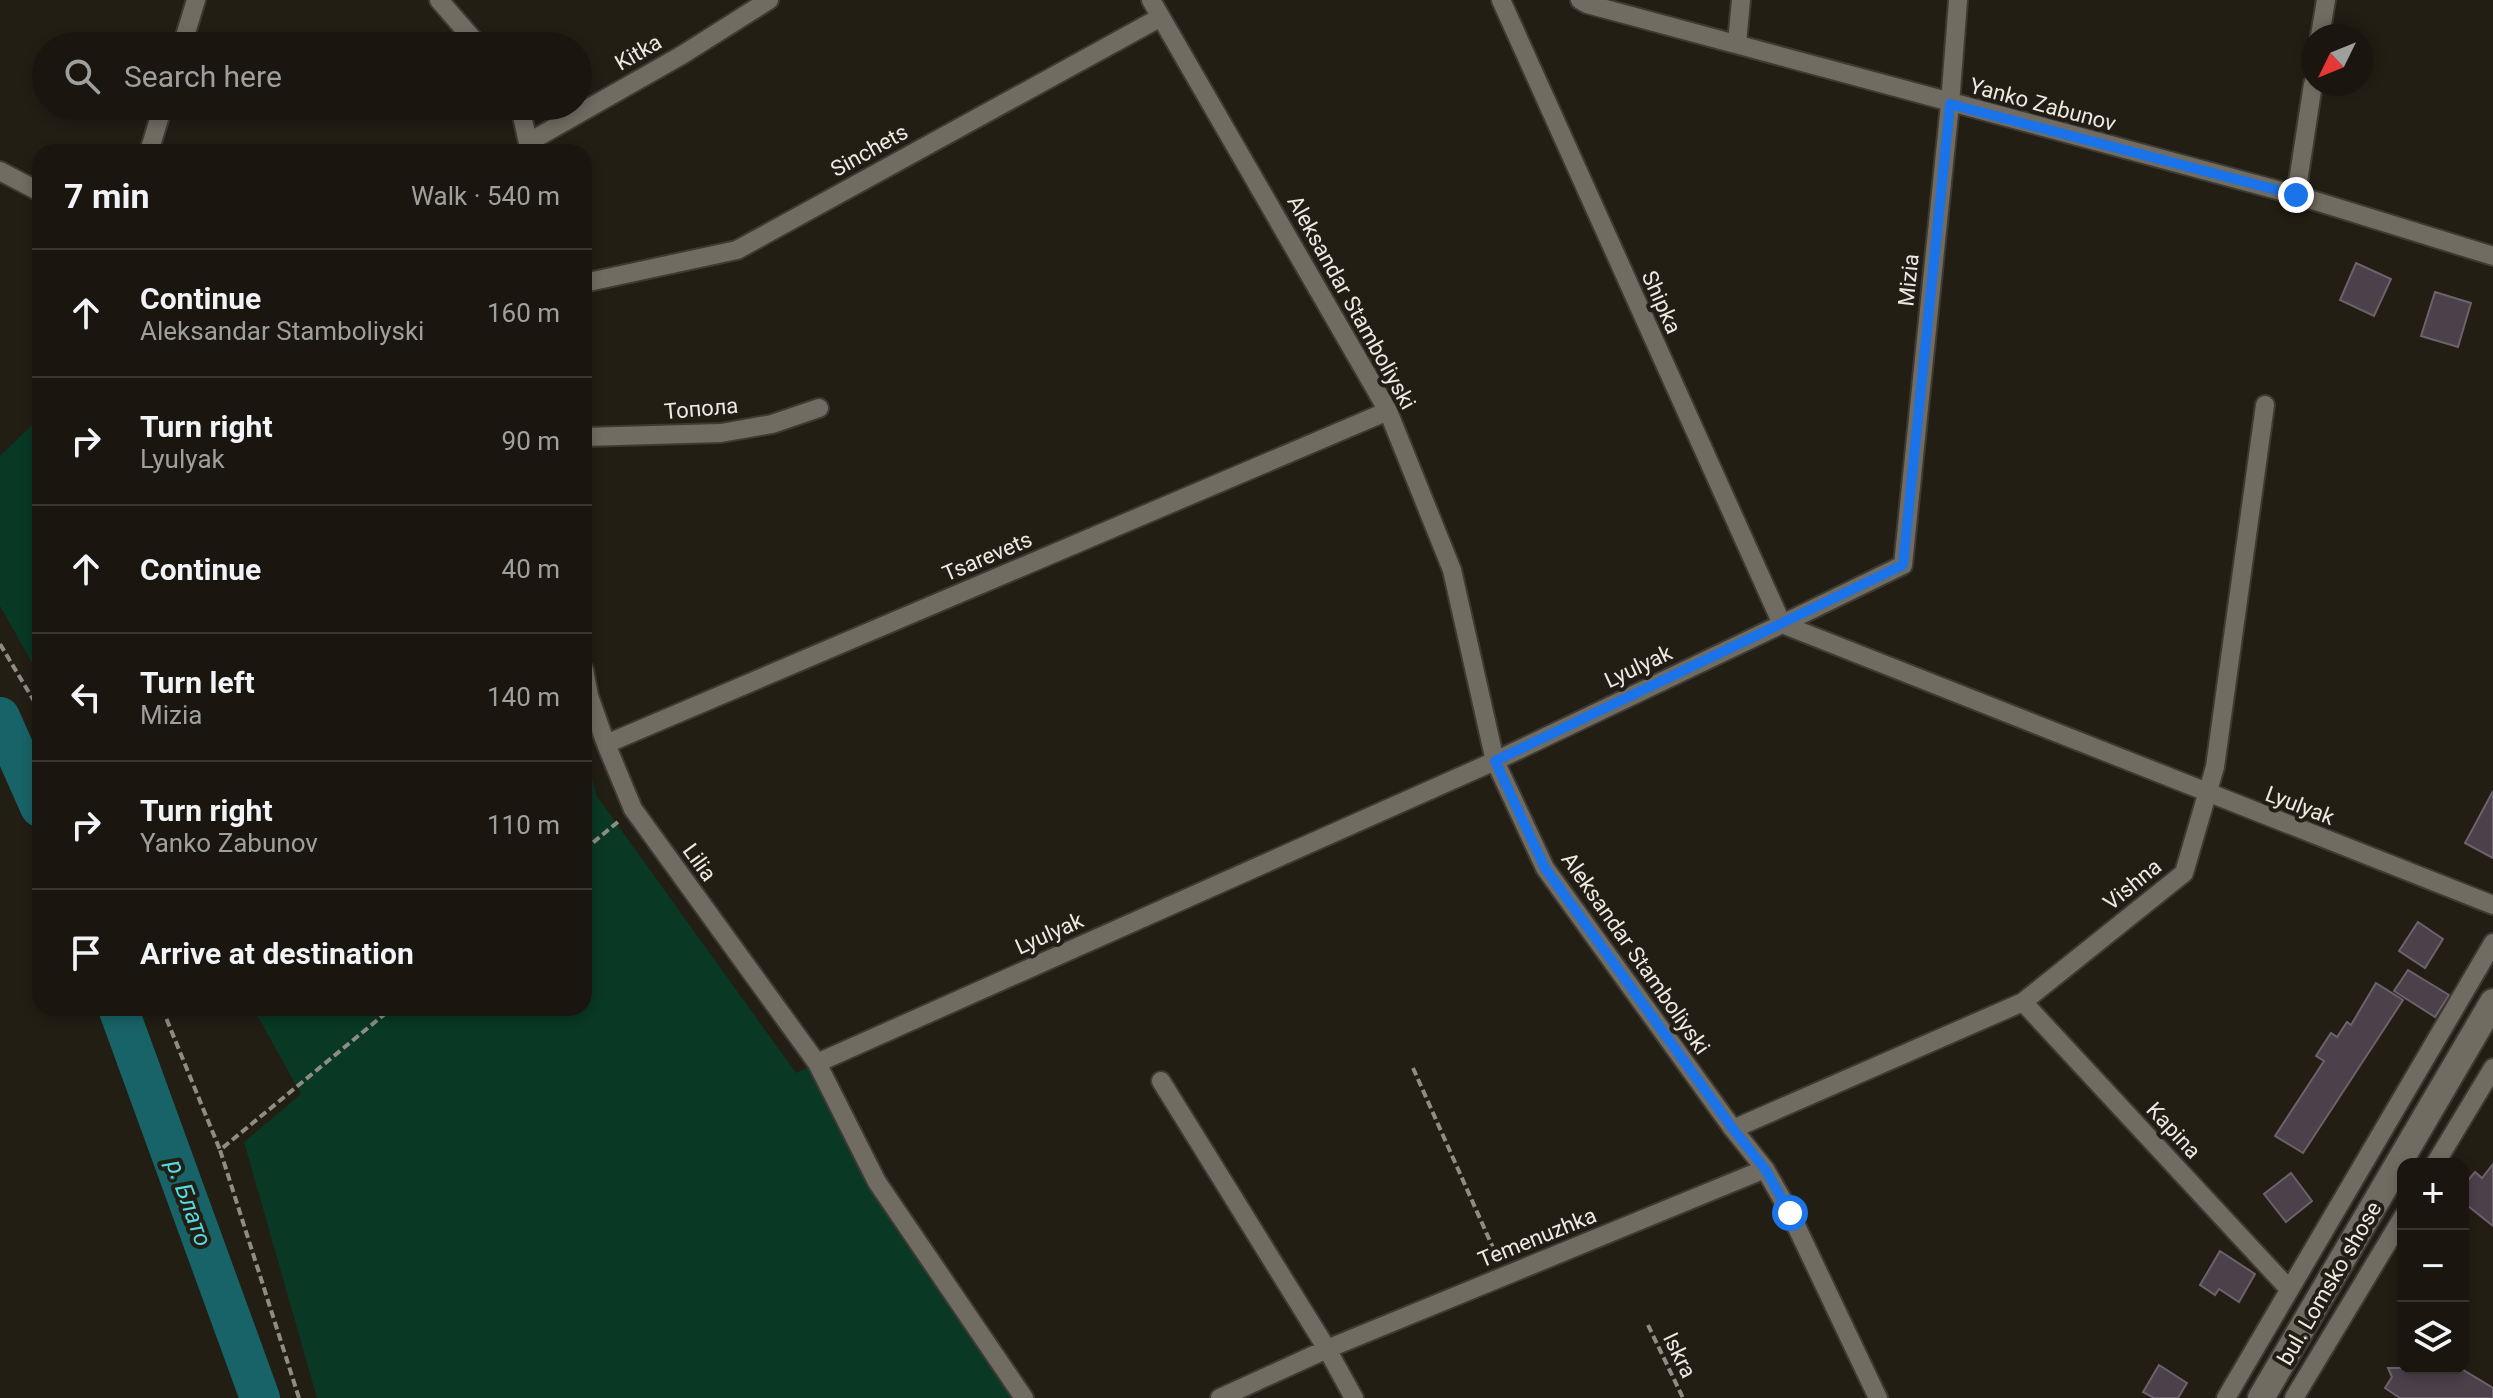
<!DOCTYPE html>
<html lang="en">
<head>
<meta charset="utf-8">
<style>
	:root { --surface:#1a160f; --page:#27231d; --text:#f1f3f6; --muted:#9f9f9e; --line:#38352f }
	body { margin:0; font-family:Roboto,sans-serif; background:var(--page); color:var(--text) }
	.controls { position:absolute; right:24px; bottom:24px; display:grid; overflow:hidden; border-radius:16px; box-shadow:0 4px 12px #0003 }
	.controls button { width:72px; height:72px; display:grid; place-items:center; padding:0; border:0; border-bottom:2px solid var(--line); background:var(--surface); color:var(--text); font:40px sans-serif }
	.compass { position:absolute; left:2301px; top:24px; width:72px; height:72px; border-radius:50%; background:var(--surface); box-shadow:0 4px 12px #0003; rotate:227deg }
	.stop { position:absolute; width:24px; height:24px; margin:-18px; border:6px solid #1a73e8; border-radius:50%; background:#fff }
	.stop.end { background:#1a73e8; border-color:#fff; box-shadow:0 2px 8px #0008 }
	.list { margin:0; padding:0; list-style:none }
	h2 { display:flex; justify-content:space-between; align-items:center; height:104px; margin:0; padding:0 32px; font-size:34px }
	h2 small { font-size:26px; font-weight:400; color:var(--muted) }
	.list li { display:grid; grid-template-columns:52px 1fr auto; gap:24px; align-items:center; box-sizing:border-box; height:128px; padding:0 32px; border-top:2px solid var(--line) }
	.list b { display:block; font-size:30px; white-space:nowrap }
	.list p { margin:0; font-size:26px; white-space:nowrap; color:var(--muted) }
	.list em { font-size:26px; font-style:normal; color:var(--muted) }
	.icon { flex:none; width:44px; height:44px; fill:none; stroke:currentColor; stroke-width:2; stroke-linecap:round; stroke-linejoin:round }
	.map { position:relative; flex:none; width:2493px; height:1398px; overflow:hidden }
	.search { position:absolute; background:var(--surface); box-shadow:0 4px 12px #0003; left:32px; top:32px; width:560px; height:88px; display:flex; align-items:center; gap:20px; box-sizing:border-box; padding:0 28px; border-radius:44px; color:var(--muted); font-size:30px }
	.panel { position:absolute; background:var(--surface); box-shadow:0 4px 12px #0003; left:32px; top:144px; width:560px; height:872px; border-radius:24px }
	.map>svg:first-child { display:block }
	.green { fill:#093824 }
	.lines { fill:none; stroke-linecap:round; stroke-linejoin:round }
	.river { stroke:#186367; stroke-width:40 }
	.building { fill:#4a414a; stroke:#6b626b; stroke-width:2 }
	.street-casing { stroke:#3d3a34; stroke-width:22 }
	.secondary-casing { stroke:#3d3a34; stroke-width:30 }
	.path { stroke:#8f8c84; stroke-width:4; stroke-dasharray:8 4; stroke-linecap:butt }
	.street { stroke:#716c61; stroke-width:18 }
	.secondary { stroke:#716c61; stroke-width:26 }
	.route { stroke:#1a73e8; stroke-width:10 }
	.labels { text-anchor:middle; stroke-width:8; stroke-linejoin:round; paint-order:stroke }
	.street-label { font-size:22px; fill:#eceae3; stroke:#221e14 }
	.water-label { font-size:24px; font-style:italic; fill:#51dbe3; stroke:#221e14 }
</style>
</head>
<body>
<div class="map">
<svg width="2493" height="1398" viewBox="0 0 2493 1398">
	<rect width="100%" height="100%" fill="#221e14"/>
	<path class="green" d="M40,417V677L0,606V456Z
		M584,744L596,795L796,1073L817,1063L877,1182L1024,1398H317L244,1142L301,1094L253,1008H584Z"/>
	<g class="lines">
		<path class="river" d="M0,717L40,807
			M118,1008L260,1398"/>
	</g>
	<path class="building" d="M2356,263L2391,279L2374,316L2340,300Z
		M2435,292L2471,303L2458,347L2421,336Z
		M2493,791V858L2465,843Z
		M2418,922L2443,939L2425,968L2399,951Z
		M2408,970L2449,995L2435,1017L2394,991Z
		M2376,983L2403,1000L2303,1153L2275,1136L2324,1061L2316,1056L2331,1033L2337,1037L2347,1022L2351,1025Z
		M2493,1164V1226L2463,1202V1186L2475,1172L2482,1178Z
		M2291,1173L2312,1201L2286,1222L2264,1194Z
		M2220,1251L2255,1274L2239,1302L2219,1289L2215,1295L2200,1285Z
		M2159,1365L2187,1383L2178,1398H2154L2143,1392Z
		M2388,1368H2460L2493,1388V1398H2400L2385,1388L2392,1377Z"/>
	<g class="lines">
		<g class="street-casing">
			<path id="street" d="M439,0L479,46
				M1151,0L1388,411L1452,570L1495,761L1545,868L1733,1129L1765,1169L1790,1213L1878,1398
				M1501,0L1782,624L1903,565L1950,104L1958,0
				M1580,0L1587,4L2296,195L2493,256
				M2320,36L2326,0
				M1737,43L1741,0
				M182,46L196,0
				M520,106L530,152
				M529,142L682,55L769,0
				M149,152L163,106
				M0,171L40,192
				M2296,195L2313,84
				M584,283L737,250L1161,17
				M584,437L721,433L772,424L819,408
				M584,670L589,696L606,744L633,809L817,1063L877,1182L1024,1398
				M606,744L1388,411
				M2023,1002L2289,1289
				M817,1063L1495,761L1782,624L2493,905
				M1161,1081L1327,1349L1354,1398
				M1733,1129L2023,1002L2184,873L2215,767L2265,405
				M2435,1164L2493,1068
				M1220,1398L1327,1349L1765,1169
				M2226,1398L2493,943
				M2294,1398L2403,1217"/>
		</g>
		<g class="secondary-casing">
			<path id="secondary" d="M2261,1398L2493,1002"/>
		</g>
		<path class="path" d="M0,644L40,711
			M584,850L619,821
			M162,1008L220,1150
			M1413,1068L1498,1259
			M1648,1325L1683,1398
			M299,1398L220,1150L392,1008"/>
		<use href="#street" class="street"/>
		<use href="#secondary" class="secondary"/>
	</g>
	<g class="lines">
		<path class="route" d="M1790,1213L1765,1169L1733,1129L1545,868L1495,761L1903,565L1950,104L2296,195"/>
	</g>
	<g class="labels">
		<g class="street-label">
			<text transform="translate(638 52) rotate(-30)" y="8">Kitka</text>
			<text transform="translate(2043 104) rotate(15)" y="8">Yanko Zabunov</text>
			<text transform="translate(869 150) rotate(-29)" y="8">Sinchets</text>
			<text transform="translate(1908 280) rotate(-84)" y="8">Mizia</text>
			<text transform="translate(1352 302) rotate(61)" y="8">Aleksandar Stamboliyski</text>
			<text transform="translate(1662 302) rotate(66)" y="8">Shipka</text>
			<text transform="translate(701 408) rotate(-5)" y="8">Топола</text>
			<text transform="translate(987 556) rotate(-23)" y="8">Tsarevets</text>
			<text transform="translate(1638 666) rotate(-25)" y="8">Lyulyak</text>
			<text transform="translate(2300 805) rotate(21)" y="8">Lyulyak</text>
			<text transform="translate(700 862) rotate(54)" y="8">Lilia</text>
			<text transform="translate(2132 884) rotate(-39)" y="8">Vishna</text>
			<text transform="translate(1049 933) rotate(-24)" y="8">Lyulyak</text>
			<text transform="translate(1636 953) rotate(55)" y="8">Aleksandar Stamboliyski</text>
			<text transform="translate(2174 1130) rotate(47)" y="8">Kapina</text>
			<text transform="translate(1537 1237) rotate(-22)" y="8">Temenuzhka</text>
			<text transform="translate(2329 1283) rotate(-60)" y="8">bul. Lomsko shose</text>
			<text transform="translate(1680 1355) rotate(64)" y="8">Iskra</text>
		</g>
		<g class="water-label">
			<text transform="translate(189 1203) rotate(70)" y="8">р. Блато</text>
		</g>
	</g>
</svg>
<div class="controls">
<button>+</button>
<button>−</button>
<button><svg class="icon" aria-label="layers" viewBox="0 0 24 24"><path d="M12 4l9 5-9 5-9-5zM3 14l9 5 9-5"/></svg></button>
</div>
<svg class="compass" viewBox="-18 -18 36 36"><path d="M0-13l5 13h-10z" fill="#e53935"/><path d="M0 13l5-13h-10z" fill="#9f9f9e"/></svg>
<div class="stop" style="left:1790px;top:1213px"></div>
<div class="stop end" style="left:2296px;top:195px"></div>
<div class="search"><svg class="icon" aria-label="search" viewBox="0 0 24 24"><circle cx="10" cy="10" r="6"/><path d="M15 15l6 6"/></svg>Search here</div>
<section class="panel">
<h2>7 min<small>Walk · 540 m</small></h2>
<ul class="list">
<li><svg class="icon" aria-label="ahead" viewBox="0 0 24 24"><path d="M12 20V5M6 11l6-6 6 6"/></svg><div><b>Continue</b><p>Aleksandar Stamboliyski</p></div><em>160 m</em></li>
<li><svg class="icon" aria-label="right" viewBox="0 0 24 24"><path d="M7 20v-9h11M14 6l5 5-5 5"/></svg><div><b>Turn right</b><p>Lyulyak</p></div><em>90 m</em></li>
<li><svg class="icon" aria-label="ahead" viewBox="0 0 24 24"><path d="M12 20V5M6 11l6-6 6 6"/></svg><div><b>Continue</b></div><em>40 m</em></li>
<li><svg class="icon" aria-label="left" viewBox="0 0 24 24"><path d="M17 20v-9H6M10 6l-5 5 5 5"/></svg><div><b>Turn left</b><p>Mizia</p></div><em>140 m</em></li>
<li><svg class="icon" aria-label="right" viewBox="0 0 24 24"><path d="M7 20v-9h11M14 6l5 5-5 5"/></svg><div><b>Turn right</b><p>Yanko Zabunov</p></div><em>110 m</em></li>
<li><svg class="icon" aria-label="arrive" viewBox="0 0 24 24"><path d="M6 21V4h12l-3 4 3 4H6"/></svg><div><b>Arrive at destination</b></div></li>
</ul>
</section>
</div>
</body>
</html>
